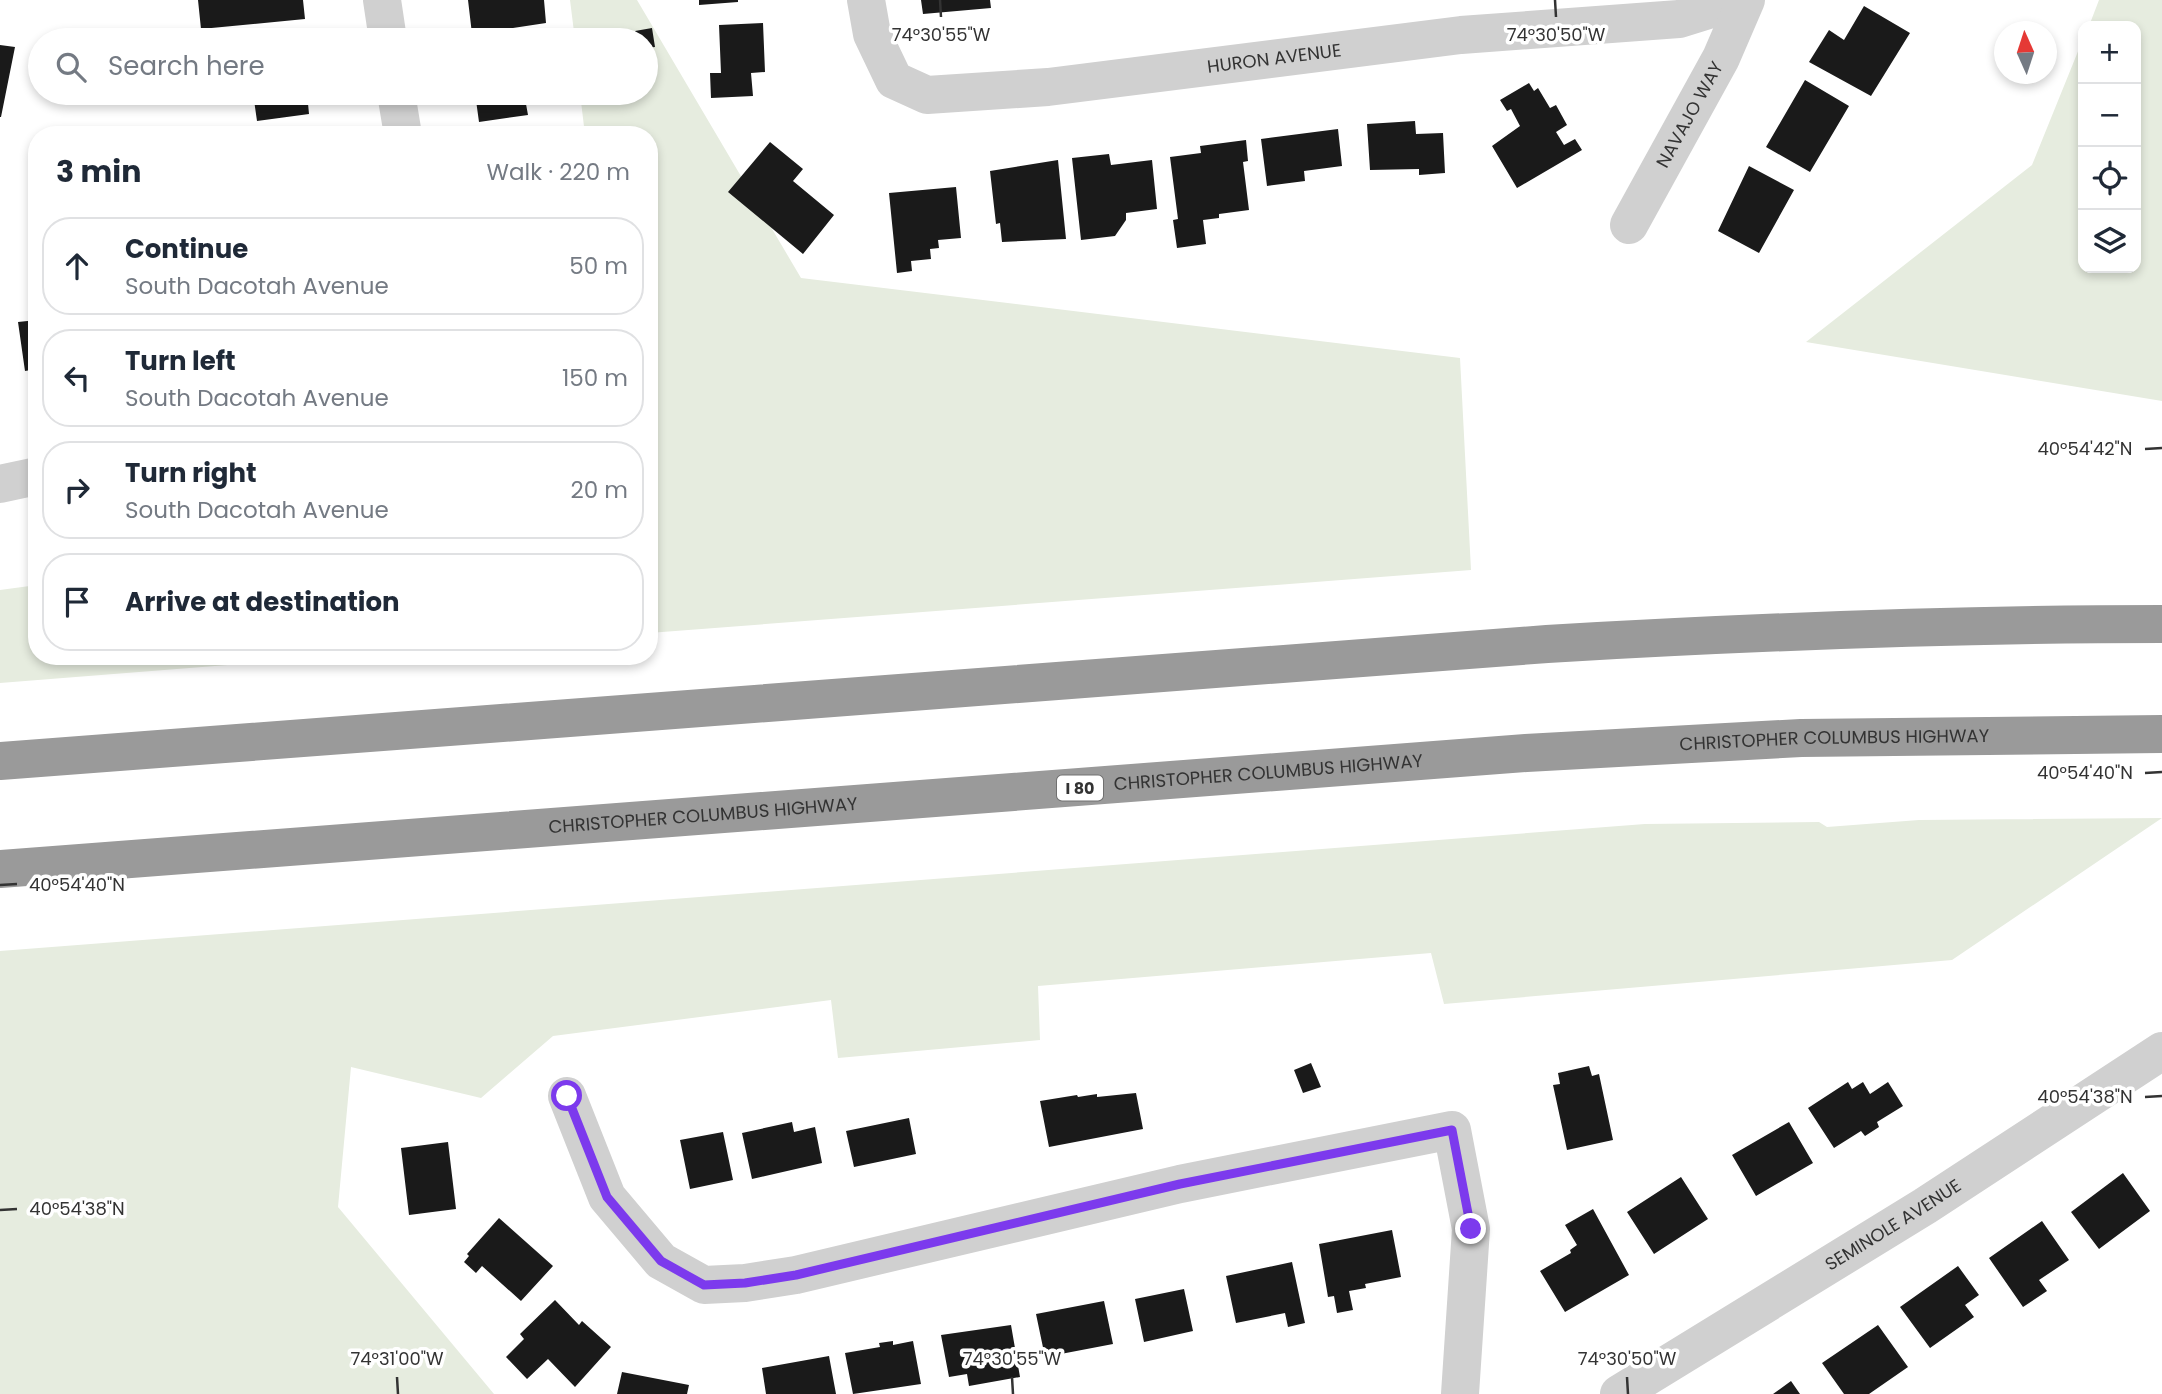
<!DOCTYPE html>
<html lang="en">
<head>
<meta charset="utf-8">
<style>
	:root { --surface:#fff; --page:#f6f6f7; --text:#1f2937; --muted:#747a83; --line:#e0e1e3 }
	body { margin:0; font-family:Poppins,sans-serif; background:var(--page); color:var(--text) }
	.controls { position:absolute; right:21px; top:21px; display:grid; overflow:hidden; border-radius:14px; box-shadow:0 4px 10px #0003 }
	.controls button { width:63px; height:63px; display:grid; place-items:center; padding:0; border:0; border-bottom:2px solid var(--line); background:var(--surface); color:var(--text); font:35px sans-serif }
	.compass { position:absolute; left:1994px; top:21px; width:63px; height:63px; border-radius:50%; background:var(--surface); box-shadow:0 4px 10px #0003; rotate:357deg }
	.stop { position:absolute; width:21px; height:21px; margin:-16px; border:5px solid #7c3aed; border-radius:50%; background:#fff }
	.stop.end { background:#7c3aed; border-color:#fff; box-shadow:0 2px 7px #0008 }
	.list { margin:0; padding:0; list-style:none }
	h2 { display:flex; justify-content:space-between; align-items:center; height:91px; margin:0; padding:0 28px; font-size:30px }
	h2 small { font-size:23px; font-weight:400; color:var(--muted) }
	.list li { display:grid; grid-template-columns:46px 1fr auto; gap:21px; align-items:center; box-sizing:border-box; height:98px; margin:0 14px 14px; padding:0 14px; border:2px solid var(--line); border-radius:28px }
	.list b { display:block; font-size:26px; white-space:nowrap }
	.list p { margin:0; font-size:23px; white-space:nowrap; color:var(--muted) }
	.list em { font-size:23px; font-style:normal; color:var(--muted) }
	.icon { flex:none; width:38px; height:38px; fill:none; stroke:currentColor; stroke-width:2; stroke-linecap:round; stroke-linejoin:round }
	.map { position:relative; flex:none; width:2162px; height:1394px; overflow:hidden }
	.search { position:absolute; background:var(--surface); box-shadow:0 4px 10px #0003; left:28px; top:28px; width:630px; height:77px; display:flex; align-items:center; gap:18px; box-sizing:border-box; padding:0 24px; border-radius:38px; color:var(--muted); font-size:26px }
	.panel { position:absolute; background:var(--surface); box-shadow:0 4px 10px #0003; left:28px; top:126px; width:630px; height:539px; border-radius:28px }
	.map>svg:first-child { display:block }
	.green { fill:#e6ecdf }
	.building { fill:#1a1a1a }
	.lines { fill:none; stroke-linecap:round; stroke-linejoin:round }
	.street { stroke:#d0d0d0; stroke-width:38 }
	.highway { stroke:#9a9a9a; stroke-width:38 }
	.route { stroke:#7c3aed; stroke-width:9 }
	.ticks { fill:none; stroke:#333; stroke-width:2.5 }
	.labels { text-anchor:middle; stroke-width:7; stroke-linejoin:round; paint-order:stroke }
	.shield { fill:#fff; stroke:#707070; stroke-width:2 }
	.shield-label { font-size:16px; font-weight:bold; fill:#333 }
	.street-label { font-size:18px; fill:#333; stroke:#fff }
	.ticks-label { font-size:18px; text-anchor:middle; fill:#333; stroke:#fff; stroke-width:7; stroke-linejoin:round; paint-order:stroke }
</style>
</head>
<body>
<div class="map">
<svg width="2162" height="1394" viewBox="0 0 2162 1394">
	<rect width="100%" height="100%" fill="#fff"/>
	<path class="green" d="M570,0H637L801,278L1460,358L1471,570L649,633V135H585L580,93H646V40H575Z
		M2099,0H2162V401L1806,342L2032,165L2083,39V268H2136V26H2089Z
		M37,585V656H343L0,683V590Z
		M2162,818L1952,960L1444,1004L1431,953L1038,986L1040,1040L838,1058L831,1000L553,1036L481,1098L351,1067L338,1207L494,1394H0V951L1645,824L1819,822L1827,827L1919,820Z"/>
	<path class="building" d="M198,0H303L305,19L201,29Z
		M468,0H544L546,23L472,34Z
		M699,0H738V2L699,5Z
		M921,0H990L991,8L923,14Z
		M1864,6L1910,33L1871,96L1809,62L1829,30L1844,40Z
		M763,23L765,72L751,73L753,96L711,98L710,73H721L719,25Z
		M652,28L655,47L646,48V40H636L635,31Z
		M0,45L15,47L1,117H0Z
		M1805,80L1849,106L1810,172L1766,147Z
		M1529,83L1534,91L1538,88L1550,108L1556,105L1567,125L1556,132L1564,145L1575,139L1582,150L1517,188L1492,146L1520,126L1511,109L1507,111L1500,100Z
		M253,93H307L309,114L257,121Z
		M475,93H524L528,115L479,122Z
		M1415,121L1416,134L1443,133L1445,173L1419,175V169L1370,170L1367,124Z
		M1338,129L1342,166L1304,171L1305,181L1267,186L1261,139Z
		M1246,140L1248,161L1243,162L1249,210L1219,214V218L1203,220L1206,244L1177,248L1173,220L1178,219L1170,157L1201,153L1200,146Z
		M770,142L803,169L793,181L834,215L803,254L728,192Z
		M1109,154L1111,165L1152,160L1157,209L1126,213V220L1115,236L1081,240L1072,158Z
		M1058,160L1066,239L1002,242L1000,223L996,224L990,171Z
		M1749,166L1794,190L1759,253L1718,231Z
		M956,187L961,238L938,240L939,248L930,249L931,259L911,261L912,271L897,273L889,193Z
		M37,320V369L25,371L18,322Z
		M1311,1063L1321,1087L1303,1093L1294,1070Z
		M1589,1066L1592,1076L1599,1074L1613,1140L1567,1150L1553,1085L1560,1084L1558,1073Z
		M1848,1082L1852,1089L1863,1082L1870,1094L1888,1082L1903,1106L1877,1122L1879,1127L1865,1136L1861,1131L1834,1148L1808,1108Z
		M1136,1093L1143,1129L1049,1147L1040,1101L1077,1095L1078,1097L1097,1094V1097Z
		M909,1118L916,1154L854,1167L846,1131Z
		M792,1122L794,1132L815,1127L822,1163L752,1179L742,1133Z
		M1789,1122L1813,1163L1756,1196L1732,1155Z
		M723,1132L733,1180L690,1189L680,1140Z
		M448,1142L456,1209L409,1215L401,1148Z
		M2123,1173L2150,1211L2099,1249L2071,1212Z
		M1681,1177L1708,1219L1654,1254L1627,1212Z
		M1593,1209L1629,1275L1565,1312L1540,1271L1571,1253L1570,1250L1577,1245L1565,1225Z
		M499,1218L553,1266L521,1301L482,1266L476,1273L464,1262L469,1256L467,1254Z
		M2042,1221L2069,1260L2039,1280L2047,1291L2023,1307L1989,1258Z
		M1392,1230L1401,1277L1365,1284L1366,1288L1349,1291L1353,1310L1337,1313L1334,1296L1328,1297L1319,1244Z
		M1292,1262L1305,1323L1288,1327L1285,1313L1236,1323L1226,1276Z
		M1958,1266L1979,1295L1965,1305L1974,1317L1930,1348L1900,1307Z
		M1184,1289L1193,1331L1144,1342L1135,1299Z
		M555,1300L579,1325L582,1321L611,1347L575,1387L548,1359L527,1379L506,1357L524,1339L520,1334Z
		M1104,1301L1113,1344L1045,1357L1036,1314Z
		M1011,1325L1020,1377L969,1386L967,1374L949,1377L941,1335Z
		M1878,1325L1908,1367L1869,1394H1844L1822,1363Z
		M893,1341V1345L913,1341L921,1384L853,1394L845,1353L880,1347L879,1343Z
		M829,1356L836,1394H766L762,1368Z
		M622,1372L689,1385L687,1394H617Z
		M1791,1381L1800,1394H1773Z"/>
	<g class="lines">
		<g class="street">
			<path d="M382,0L388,40"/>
			<path id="s1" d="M866,0L872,34L894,80L927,95L1048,87L1461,35L1679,19L1740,0"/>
			<path d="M396,93L403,135"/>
			<path id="s2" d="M1629,225L1721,58L1746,0"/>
			<path d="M0,484L37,476"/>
			<path d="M567,1096L607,1197L661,1261L704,1285L745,1283L796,1275L1180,1184L1452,1130L1471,1229L1460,1394"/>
			<path id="s3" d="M1619,1394L1925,1206L2162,1051"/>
		</g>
		<g class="highway">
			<path d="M0,761L1547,644C1752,632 1957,624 2162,624"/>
			<path id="s4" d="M0,869L1526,753L1801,738L2162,734"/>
		</g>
	</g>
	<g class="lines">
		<path class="route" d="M567,1096L607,1197L661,1261L704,1285L745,1283L796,1275L1180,1184L1452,1130L1471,1229"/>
	</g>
	<path class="ticks" d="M940,0L941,17M1555,0L1556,17M2145,449L2162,448M2145,773L2162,772M0,885L17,884M2145,1097L2162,1096M0,1210L17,1209M397,1377L398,1394M1012,1377L1013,1394M1627,1377L1628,1394"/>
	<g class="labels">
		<rect class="shield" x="1057" y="775.5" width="46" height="25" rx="5"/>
		<g class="shield-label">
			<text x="1080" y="794">I 80</text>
		</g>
		<g class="street-label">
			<text dy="6" stroke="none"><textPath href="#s1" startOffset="471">HURON AVENUE</textPath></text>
			<text dy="6" stroke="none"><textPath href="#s2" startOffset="126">NAVAJO WAY</textPath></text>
			<text dy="6" stroke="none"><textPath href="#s4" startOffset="1839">CHRISTOPHER COLUMBUS HIGHWAY</textPath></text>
			<text dy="6" stroke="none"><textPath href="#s4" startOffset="1272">CHRISTOPHER COLUMBUS HIGHWAY</textPath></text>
			<text dy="6" stroke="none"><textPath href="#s4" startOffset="705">CHRISTOPHER COLUMBUS HIGHWAY</textPath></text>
			<text dy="6" stroke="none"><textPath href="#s3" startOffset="322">SEMINOLE AVENUE</textPath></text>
		</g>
	</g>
	<g class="ticks-label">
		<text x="941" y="41">74°30'55"W</text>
		<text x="1556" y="41">74°30'50"W</text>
		<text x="2085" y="455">40°54'42"N</text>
		<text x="2085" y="779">40°54'40"N</text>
		<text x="77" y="891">40°54'40"N</text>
		<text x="2085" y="1103">40°54'38"N</text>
		<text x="77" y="1215">40°54'38"N</text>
		<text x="397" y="1365">74°31'00"W</text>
		<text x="1012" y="1365">74°30'55"W</text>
		<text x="1627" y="1365">74°30'50"W</text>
	</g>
</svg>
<div class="controls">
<button>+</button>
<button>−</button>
<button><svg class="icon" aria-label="locate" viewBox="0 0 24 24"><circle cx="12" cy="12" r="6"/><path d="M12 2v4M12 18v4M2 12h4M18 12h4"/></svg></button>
<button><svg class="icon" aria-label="layers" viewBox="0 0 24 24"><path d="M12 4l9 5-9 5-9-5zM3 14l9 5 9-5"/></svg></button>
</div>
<svg class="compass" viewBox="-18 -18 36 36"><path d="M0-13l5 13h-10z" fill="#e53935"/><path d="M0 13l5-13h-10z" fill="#747a83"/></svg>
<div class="stop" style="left:567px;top:1096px"></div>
<div class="stop end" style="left:1471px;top:1229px"></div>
<div class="search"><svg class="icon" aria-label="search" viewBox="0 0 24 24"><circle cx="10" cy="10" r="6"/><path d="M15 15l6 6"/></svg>Search here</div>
<section class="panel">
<h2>3 min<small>Walk · 220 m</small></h2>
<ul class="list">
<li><svg class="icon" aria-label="ahead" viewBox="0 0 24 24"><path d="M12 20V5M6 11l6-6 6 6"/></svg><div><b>Continue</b><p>South Dacotah Avenue</p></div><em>50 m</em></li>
<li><svg class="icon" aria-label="left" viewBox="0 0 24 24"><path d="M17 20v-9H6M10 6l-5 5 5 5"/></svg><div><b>Turn left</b><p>South Dacotah Avenue</p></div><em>150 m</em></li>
<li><svg class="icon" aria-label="right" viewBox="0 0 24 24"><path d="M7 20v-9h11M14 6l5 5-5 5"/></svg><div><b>Turn right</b><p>South Dacotah Avenue</p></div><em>20 m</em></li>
<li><svg class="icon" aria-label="arrive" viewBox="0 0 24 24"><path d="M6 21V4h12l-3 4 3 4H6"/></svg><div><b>Arrive at destination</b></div></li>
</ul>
</section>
</div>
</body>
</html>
